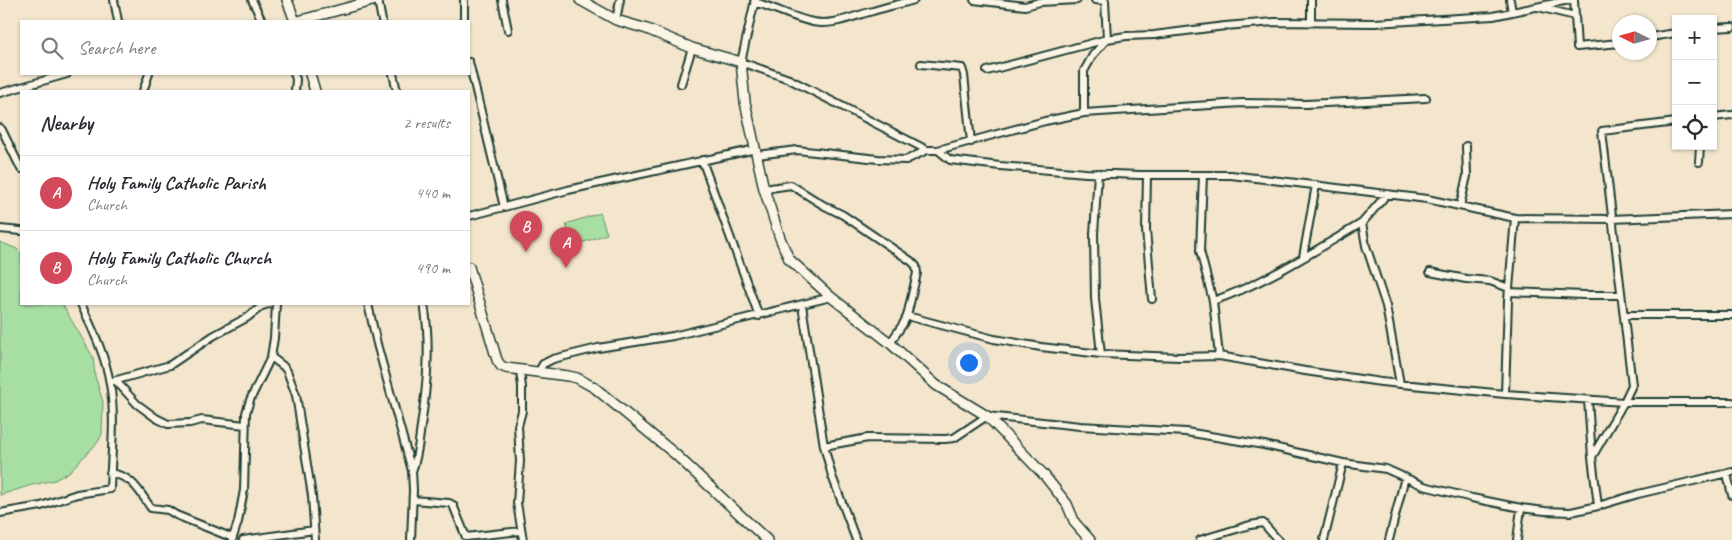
<!DOCTYPE html>
<html lang="en">
<head>
<meta charset="utf-8">
<style>
	:root { --surface:#fff; --page:#f2f2f3; --text:#2b2b33; --muted:#7c7c81; --line:#e1e1e2; --accent:#d1495b }
	body { margin:0; font-family:Caveat,sans-serif; background:var(--page); color:var(--text) }
	.controls { position:absolute; right:15px; top:15px; display:grid; overflow:hidden; border-radius:0px; box-shadow:0 1px 4px #0004 }
	.controls button { width:45px; height:45px; display:grid; place-items:center; padding:0; border:0; border-bottom:1px solid var(--line); background:var(--surface); color:var(--text); font:25px sans-serif }
	.compass { position:absolute; left:1612px; top:15px; width:45px; height:45px; border-radius:50%; background:var(--surface); box-shadow:0 1px 4px #0004; rotate:275deg }
	.you { position:absolute; left:968px; top:362px; width:18px; height:18px; margin:-12px; border:4px solid #fff; border-radius:50%; background:#1a73e8; box-shadow:0 0 0 8px #1a73e833 }
	.badge { display:grid; place-items:center; width:32px; height:32px; border-radius:50%; background:var(--accent); color:#fff; font-size:16px; font-weight:700 }
	.pin { position:absolute; translate:-50% -41px; filter:drop-shadow(0 1px 2px #0008) }
	.pin::after { content:''; position:absolute; top:26px; width:18px; height:15px; background:inherit; clip-path:polygon(0 0,100% 0,50% 100%) }
	.list { margin:0; padding:0; list-style:none }
	h2 { display:flex; justify-content:space-between; align-items:center; height:65px; margin:0; padding:0 20px; font-size:21px }
	h2 small { font-size:16px; font-weight:400; color:var(--muted) }
	.list li { display:grid; grid-template-columns:32px 1fr auto; gap:15px; align-items:center; box-sizing:border-box; height:75px; padding:0 20px; border-top:1px solid var(--line) }
	.list b { display:block; font-size:19px; white-space:nowrap }
	.list p { margin:0; font-size:16px; white-space:nowrap; color:var(--muted) }
	.list em { font-size:16px; font-style:normal; color:var(--muted) }
	.icon { flex:none; width:28px; height:28px; fill:none; stroke:currentColor; stroke-width:2; stroke-linecap:round; stroke-linejoin:round }
	.map { position:relative; flex:none; width:1732px; height:540px; overflow:hidden }
	.search { position:absolute; background:var(--surface); box-shadow:0 1px 4px #0004; left:20px; top:20px; width:450px; height:55px; display:flex; align-items:center; gap:12px; box-sizing:border-box; padding:0 18px; border-radius:0px; color:var(--muted); font-size:19px }
	.panel { position:absolute; background:var(--surface); box-shadow:0 1px 4px #0004; left:20px; top:90px; width:450px; height:215px; border-radius:0px }
	.map>svg:first-child { display:block }
	.green { fill:#a7dfa3; stroke:#638e6c }
	.lines { fill:none; stroke-linecap:round; stroke-linejoin:round }
	.street-casing { stroke:#1f3d34; stroke-width:10 }
	.secondary-casing { stroke:#1f3d34; stroke-width:12 }
	.street { stroke:#fcf5e5; stroke-width:6 }
	.secondary { stroke:#fcf5e5; stroke-width:9 }
</style>
</head>
<body>
<div class="map">
<svg width="1732" height="540" viewBox="0 0 1732 540">
	<rect width="100%" height="100%" fill="#f4e6cd"/>
	<filter id="ink" filterUnits="userSpaceOnUse"><feTurbulence type="fractalNoise" baseFrequency=".02" numOctaves="2"/><feDisplacementMap in="SourceGraphic" scale="10" xChannelSelector="R" yChannelSelector="G"/><feConvolveMatrix kernelMatrix="1 2 1 2 8 2 1 2 1" color-interpolation-filters="sRGB"/></filter>
	<g filter="url(#ink)">
		<path class="green" d="M600,213L607,234L573,246L566,224Z
			M0,242L17,249L21,253V304H62L93,357L95,376L103,402L102,434L98,442L69,472L55,480L32,485L0,495Z"/>
		<g class="lines">
			<g class="street-casing">
				<path id="street" d="M114,0L118,21
					M252,0L262,21
					M378,0L382,21
					M464,0V21
					M502,0L508,30
					M755,0L741,62L789,79L927,150H938L1045,121L1084,113L1242,103L1306,104L1426,98
					M974,0L1025,6L1040,2L1077,0
					M1510,0L1512,12
					M1574,0L1577,47L1620,43
					M754,2C774,7 793,18 813,22C834,26 853,16 873,11C886,7 900,4 914,0
					M1538,7L1575,16
					M616,20L620,0
					M1311,22V0
					M1713,28L1732,27
					M1650,37L1676,33
					M469,62L504,207L469,216
					M921,64L962,68L964,75L971,142
					M987,71L1107,39L1126,36L1154,35L1225,26L1274,22L1374,23L1493,16L1569,0
					M294,74L296,79L295,91
					M393,74L397,91
					M681,84L692,48
					M143,91L149,74
					M0,93L67,74
					M1084,113V71L1093,55L1107,39L1105,1L1095,0
					M1713,117L1732,115
					M0,128L2,130L21,169
					M938,150L950,160L1000,166L1086,173L1140,175H1231L1427,199L1515,218L1611,219L1732,214
					M757,155L797,150L878,159L906,160L927,150
					M702,160L759,316
					M1699,162L1700,146
					M1098,173L1094,234L1095,299L1101,354
					M1147,175L1146,230L1152,299
					M1203,175L1200,251L1213,301L1219,356
					M764,189L791,185L823,205L843,215L911,261L916,266L917,273L907,316
					M1387,194L1362,223L1366,246L1386,306L1400,384
					M1460,206L1467,176L1466,146
					M504,207L568,190L756,149
					M0,229L21,231
					M1303,257L1316,185
					M1430,272L1466,279L1490,281L1509,288
					M1509,292L1584,295H1621
					M1213,301C1266,283 1314,251 1362,223
					M368,304L377,344L412,471L413,490L411,540
					M802,305L824,446L832,476L856,540
					M1624,315H1732
					M890,343L903,324L907,316L994,339L1041,347L1101,354L1179,357L1219,356L1305,371L1381,382L1505,394L1624,402H1732
					M271,357L283,366L287,371L296,395L312,496L315,540
					M520,370L522,387V411L518,426L520,461L517,503L523,540
					M539,371L543,364L553,359L598,348L673,336L831,297
					M116,381L137,404L156,418L168,424L190,423L202,420L245,425
					M110,382L170,365L213,336L248,317L262,306L269,304
					M1505,394L1508,300L1515,218
					M1588,400L1592,457L1598,506
					M824,446L868,438L945,439L954,438L987,416L1080,426L1186,432L1264,445L1343,463L1386,469L1424,486L1472,498L1521,508L1545,511L1571,512L1598,506L1638,494L1732,472
					M1592,457L1624,402L1632,385L1602,131L1676,122
					M412,471C418,457 419,441 421,426C427,386 431,344 424,304
					M110,473C134,477 138,490 151,508L168,510L176,515L233,538
					M1727,474L1732,495
					M413,500L449,503L453,505L466,537L521,531
					M0,513L41,506L77,494L110,489C111,455 116,417 110,384C106,357 92,328 81,304
					M232,540L238,522L244,490L246,413L250,400L271,357L274,338L276,304
					M243,540L314,530
					M1200,540L1250,525L1263,523L1278,540
					M1324,540L1343,463
					M1389,540L1405,477
					M1517,540L1521,508"/>
			</g>
			<g class="secondary-casing">
				<path id="secondary" d="M287,0L295,21
					M580,0L616,20L647,29L692,48L741,62L745,102L764,189L780,238L789,259L831,297L890,343L936,385L987,416L1044,475L1067,504L1075,523L1090,540
					M298,21L376,0
					M310,74L315,91
					M469,267L497,360L501,366L506,368L568,376L577,378L595,388L675,454L767,540"/>
			</g>
			<use href="#street" class="street"/>
			<use href="#secondary" class="secondary"/>
		</g>
	</g>
</svg>
<div class="controls">
<button>+</button>
<button>−</button>
<button><svg class="icon" aria-label="locate" viewBox="0 0 24 24"><circle cx="12" cy="12" r="6"/><path d="M12 2v4M12 18v4M2 12h4M18 12h4"/></svg></button>
</div>
<svg class="compass" viewBox="-18 -18 36 36"><path d="M0-13l5 13h-10z" fill="#e53935"/><path d="M0 13l5-13h-10z" fill="#7c7c81"/></svg>
<div class="you"></div>
<div class="pin badge" style="left:566px;top:268px">A</div>
<div class="pin badge" style="left:526px;top:252px">B</div>
<div class="search"><svg class="icon" aria-label="search" viewBox="0 0 24 24"><circle cx="10" cy="10" r="6"/><path d="M15 15l6 6"/></svg>Search here</div>
<section class="panel">
<h2>Nearby<small>2 results</small></h2>
<ul class="list">
<li><span class="badge">A</span><div><b>Holy Family Catholic Parish</b><p>Church</p></div><em>440 m</em></li>
<li><span class="badge">B</span><div><b>Holy Family Catholic Church</b><p>Church</p></div><em>490 m</em></li>
</ul>
</section>
</div>
</body>
</html>
